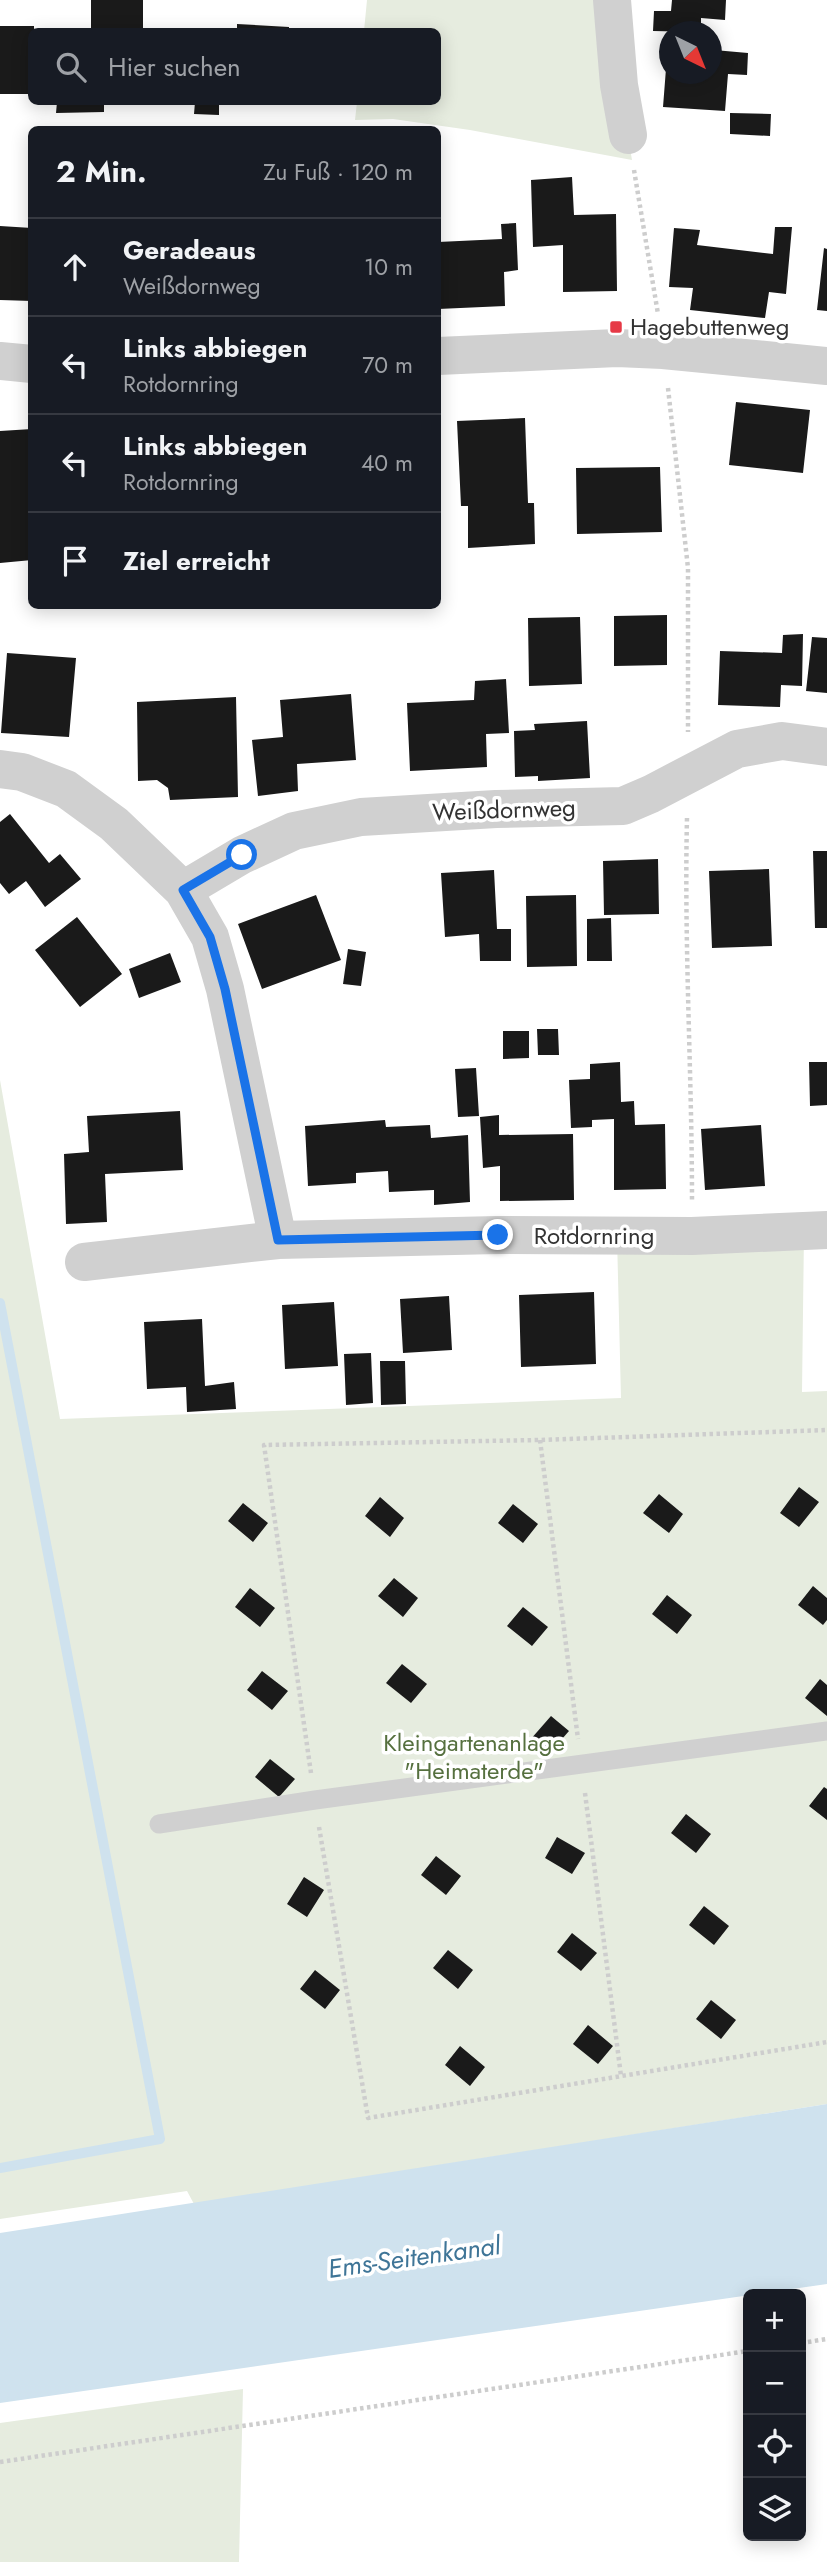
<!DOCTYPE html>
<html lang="de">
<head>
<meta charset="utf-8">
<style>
	:root { --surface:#171b24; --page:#242831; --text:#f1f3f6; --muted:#9ea1a6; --line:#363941 }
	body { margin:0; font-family:Jost,sans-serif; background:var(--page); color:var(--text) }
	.controls { position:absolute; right:21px; bottom:21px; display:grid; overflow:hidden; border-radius:10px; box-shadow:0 4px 18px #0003 }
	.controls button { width:63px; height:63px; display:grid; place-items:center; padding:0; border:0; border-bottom:2px solid var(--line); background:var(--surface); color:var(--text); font:35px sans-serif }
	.compass { position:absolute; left:659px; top:21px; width:63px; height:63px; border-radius:50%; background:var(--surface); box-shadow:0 4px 18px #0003; rotate:137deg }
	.stop { position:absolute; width:21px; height:21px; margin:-16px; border:5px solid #1a73e8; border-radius:50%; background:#fff }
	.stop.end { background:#1a73e8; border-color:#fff; box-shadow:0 2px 7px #0008 }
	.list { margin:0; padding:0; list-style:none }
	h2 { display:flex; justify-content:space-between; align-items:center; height:91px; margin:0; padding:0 28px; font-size:30px }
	h2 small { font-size:23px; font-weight:400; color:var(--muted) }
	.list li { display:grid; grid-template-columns:46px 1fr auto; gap:21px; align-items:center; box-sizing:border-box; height:98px; padding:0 28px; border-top:2px solid var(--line) }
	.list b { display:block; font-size:26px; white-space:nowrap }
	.list p { margin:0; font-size:23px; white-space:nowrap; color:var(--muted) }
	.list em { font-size:23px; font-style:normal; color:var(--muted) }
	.icon { flex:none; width:38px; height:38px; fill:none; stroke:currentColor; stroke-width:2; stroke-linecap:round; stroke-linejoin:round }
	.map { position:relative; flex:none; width:827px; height:2562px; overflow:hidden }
	.search { position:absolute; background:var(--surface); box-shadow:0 4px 18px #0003; left:28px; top:28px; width:413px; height:77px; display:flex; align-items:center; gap:18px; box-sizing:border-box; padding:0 24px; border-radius:10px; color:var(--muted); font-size:26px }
	.panel { position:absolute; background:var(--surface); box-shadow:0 4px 18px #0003; left:28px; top:126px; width:413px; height:483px; border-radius:10px }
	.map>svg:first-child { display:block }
	.green { fill:#e6ecdf }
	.water { fill:#cfe2ee }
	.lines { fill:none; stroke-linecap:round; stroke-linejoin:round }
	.stream { stroke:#cfe2ee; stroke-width:10 }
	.building { fill:#1a1a1a }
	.path { stroke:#cdcdcd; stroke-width:4.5; stroke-dasharray:3.5 3.5; stroke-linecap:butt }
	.lane { stroke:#d0d0d0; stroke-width:19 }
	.street { stroke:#d0d0d0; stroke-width:38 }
	.route { stroke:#1a73e8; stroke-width:9 }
	.poi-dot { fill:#e63946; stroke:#fff; stroke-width:2.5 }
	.labels { text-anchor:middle; stroke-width:7; stroke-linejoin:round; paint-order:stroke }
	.poi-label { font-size:24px; fill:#333; stroke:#fff; text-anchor:start }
	.street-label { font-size:24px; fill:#333; stroke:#fff }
	.park-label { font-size:24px; fill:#56703f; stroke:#fff }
	.water-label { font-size:26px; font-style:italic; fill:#3f7597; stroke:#fff }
</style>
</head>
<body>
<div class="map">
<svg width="827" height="2562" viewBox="0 0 827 2562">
	<rect width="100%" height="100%" fill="#fff"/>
	<path class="green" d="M367,0H612L619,85L632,160L470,130L393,119L355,120L357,102H438V32L364,31Z
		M0,1080L60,1419L621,1398L617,1237L804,1232L802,1392L827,1391V2104L194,2204L187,2191L0,2219Z
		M243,2389L239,2562H0V2423Z"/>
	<path class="water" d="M827,2104V2284L0,2403V2233Z"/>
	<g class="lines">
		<path class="stream" d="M0,1303L160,2139L0,2168"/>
	</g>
	<path class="building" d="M91,0H143V32H91Z
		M672,0H726L725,20L701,18V32L653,31L654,11H671Z
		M237,24L289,27V32H237Z
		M0,26H34V32H32V94H0Z
		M714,50L748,53L747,75L728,74L725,111L663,107L667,56H670V74H712Z
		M57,102H104V112L56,113Z
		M195,102H219V115L194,114Z
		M730,113L771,114L770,136L730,134Z
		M572,177L574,215L616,214L617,291L563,292V245L533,247L531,180Z
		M516,223L518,270L504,272L505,306L438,309V242L502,239L501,224Z
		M0,226L32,228V301L0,300Z
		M775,227H792L786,294L769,292L765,318L690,310L693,288L669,287L674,228L700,230L697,245L773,254Z
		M824,248L827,249V311L817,310Z
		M736,402L810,410L803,473L729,465Z
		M525,418L528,503H534L535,544L468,548V506H461L457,421Z
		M32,429V560L0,563V431Z
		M660,467L662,532L577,534L576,468Z
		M667,615V665L614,666V616Z
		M580,617L582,684L529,686L528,618Z
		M803,634L802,686L781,685L780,707L718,705L720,651L782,653L783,635Z
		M812,637L827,638V693L806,691Z
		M7,653L76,658L69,737L1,733Z
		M506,679L509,733L486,734L487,767L410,771L407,703L474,700L475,681Z
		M351,694L356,760L297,764L298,791L258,796L252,740L283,737L280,700Z
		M236,697L238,797L170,800L168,788L157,780L138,781L137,702Z
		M587,721L590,778L538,781V776L515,777L514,731L535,730L534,724Z
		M10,814L49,863L60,854L81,879L45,907L26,881L9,894L0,883V822Z
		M813,851H827V928H815Z
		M658,859L659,914L604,915L603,861Z
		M769,869L772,946L712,948L709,871Z
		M494,870L497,929H511V961H480L479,934L445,937L441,873Z
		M316,895L341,960L262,989L238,924Z
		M576,895L577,966L527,967L526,896Z
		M77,917L122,974L80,1007L35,950Z
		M611,918L612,961H587V919Z
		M348,949L366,952L361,986L343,984Z
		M170,953L181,982L139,998L129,969Z
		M537,1029H558L559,1055H538Z
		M503,1031H529V1058L503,1059Z
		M620,1062L621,1102L634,1101L635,1125L665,1124L666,1189L614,1190V1119L592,1120V1127L571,1128L569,1080L590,1079V1064Z
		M809,1062H827V1105L810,1106Z
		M476,1068L479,1116L458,1117L455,1069Z
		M180,1111L183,1170L105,1174L107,1222L66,1224L64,1154L89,1152L87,1116Z
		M499,1115V1135L573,1134L574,1200L500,1201V1166L483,1168L480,1117Z
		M385,1120L386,1127L430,1125L431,1138L468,1135L470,1202L434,1205V1190L389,1192L388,1171L356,1173V1183L308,1186L305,1126Z
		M761,1125L765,1186L705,1190L701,1129Z
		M594,1292L596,1364L521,1367L519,1295Z
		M449,1296L452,1350L403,1353L400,1299Z
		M334,1302L338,1366L285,1369L282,1305Z
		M202,1319L205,1386L234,1382L236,1409L187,1412L186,1387L147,1389L144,1322Z
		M371,1353L373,1403L346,1405L344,1354Z
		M380,1361H405L406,1404L381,1405Z
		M799,1487L819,1502L799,1527L780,1513Z
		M659,1494L683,1514L669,1533L643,1513Z
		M380,1497L404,1518L390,1537L365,1516Z
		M243,1503L268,1523L253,1542L228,1521Z
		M513,1504L538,1524L523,1543L498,1523Z
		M394,1578L418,1598L403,1617L378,1596Z
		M813,1586L827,1598V1620L823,1625L798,1605Z
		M250,1588L275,1608L260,1627L235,1607Z
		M667,1595L692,1615L677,1634L652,1614Z
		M523,1607L548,1627L532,1646L507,1626Z
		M402,1664L427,1684L411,1703L386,1683Z
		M262,1671L288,1691L272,1710L247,1690Z
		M820,1679L827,1685V1716L805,1698Z
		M551,1716L569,1731L548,1755L530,1740Z
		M270,1759L295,1779L279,1797L255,1777Z
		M824,1787L827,1789V1820L809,1806Z
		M686,1814L711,1834L696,1853L671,1833Z
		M557,1837L585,1853L572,1874L545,1858Z
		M436,1856L461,1876L446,1895L421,1875Z
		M304,1877L324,1890L307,1917L287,1904Z
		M704,1906L729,1926L714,1945L689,1925Z
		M572,1933L597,1953L581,1971L557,1952Z
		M448,1950L473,1970L458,1989L433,1968Z
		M315,1970L340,1990L325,2009L300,1989Z
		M711,2000L736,2020L721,2039L696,2019Z
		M588,2025L613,2046L598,2064L573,2044Z
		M460,2046L485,2067L470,2086L445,2065Z"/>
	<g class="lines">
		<path class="path" d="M634,170L658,314
			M668,388L688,568V732
			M687,818C684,945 692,1073 692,1201
			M540,1440L578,1739
			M311,1773L264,1445L540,1440L827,1430
			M585,1793L621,2076
			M319,1827L368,2118L827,2042
			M801,2343L827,2339
			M0,2462L748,2351"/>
		<path class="lane" d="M159,1824L315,1800L827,1731"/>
		<path class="street" d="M612,0L619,85L628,135
			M438,356L617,348L663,350L827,366
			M0,361L32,364
			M0,769L22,772L66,789L114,824L183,890L210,937L225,989L278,1240L498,1235L692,1236L827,1230
			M183,890L242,855L294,831L361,817L496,809L623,806L651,794L737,749L782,741L827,747
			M84,1262L278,1240"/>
	</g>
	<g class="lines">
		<path class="route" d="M242,855L183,890L210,937L225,989L278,1240L498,1235"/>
	</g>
	<rect class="poi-dot" x="609" y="320" width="14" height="14" rx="3.5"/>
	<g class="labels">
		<g class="poi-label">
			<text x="630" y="335">Hagebuttenweg</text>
		</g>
		<g class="street-label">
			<text transform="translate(504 810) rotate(-2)" y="8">Weißdornweg</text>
			<text x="594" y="1244">Rotdornring</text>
		</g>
		<g class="park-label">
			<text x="474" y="1751">Kleingartenanlage<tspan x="474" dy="28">"Heimaterde"</tspan></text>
		</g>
		<g class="water-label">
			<text transform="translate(414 2257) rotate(-8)" y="9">Ems-Seitenkanal</text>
		</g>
	</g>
</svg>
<div class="controls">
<button>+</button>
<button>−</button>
<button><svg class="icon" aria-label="locate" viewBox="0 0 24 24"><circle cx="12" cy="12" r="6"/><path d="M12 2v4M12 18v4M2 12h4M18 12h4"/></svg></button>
<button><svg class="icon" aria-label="layers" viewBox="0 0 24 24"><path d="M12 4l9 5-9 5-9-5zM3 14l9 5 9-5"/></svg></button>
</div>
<svg class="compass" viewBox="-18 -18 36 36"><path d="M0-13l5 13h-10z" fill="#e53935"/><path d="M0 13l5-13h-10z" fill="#9ea1a6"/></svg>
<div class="stop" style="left:242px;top:855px"></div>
<div class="stop end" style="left:498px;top:1235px"></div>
<div class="search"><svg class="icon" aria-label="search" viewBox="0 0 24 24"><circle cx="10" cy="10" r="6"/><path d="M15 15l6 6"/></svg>Hier suchen</div>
<section class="panel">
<h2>2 Min.<small>Zu Fuß · 120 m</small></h2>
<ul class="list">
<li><svg class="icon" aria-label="ahead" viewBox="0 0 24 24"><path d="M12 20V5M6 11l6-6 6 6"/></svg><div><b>Geradeaus</b><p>Weißdornweg</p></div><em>10 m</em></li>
<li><svg class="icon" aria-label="left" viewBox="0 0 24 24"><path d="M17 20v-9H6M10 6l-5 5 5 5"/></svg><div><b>Links abbiegen</b><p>Rotdornring</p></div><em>70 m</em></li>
<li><svg class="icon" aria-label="left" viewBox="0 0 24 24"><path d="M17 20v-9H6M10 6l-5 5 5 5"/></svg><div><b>Links abbiegen</b><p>Rotdornring</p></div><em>40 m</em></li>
<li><svg class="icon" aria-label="arrive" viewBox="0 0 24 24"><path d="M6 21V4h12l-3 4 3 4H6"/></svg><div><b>Ziel erreicht</b></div></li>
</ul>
</section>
</div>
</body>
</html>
